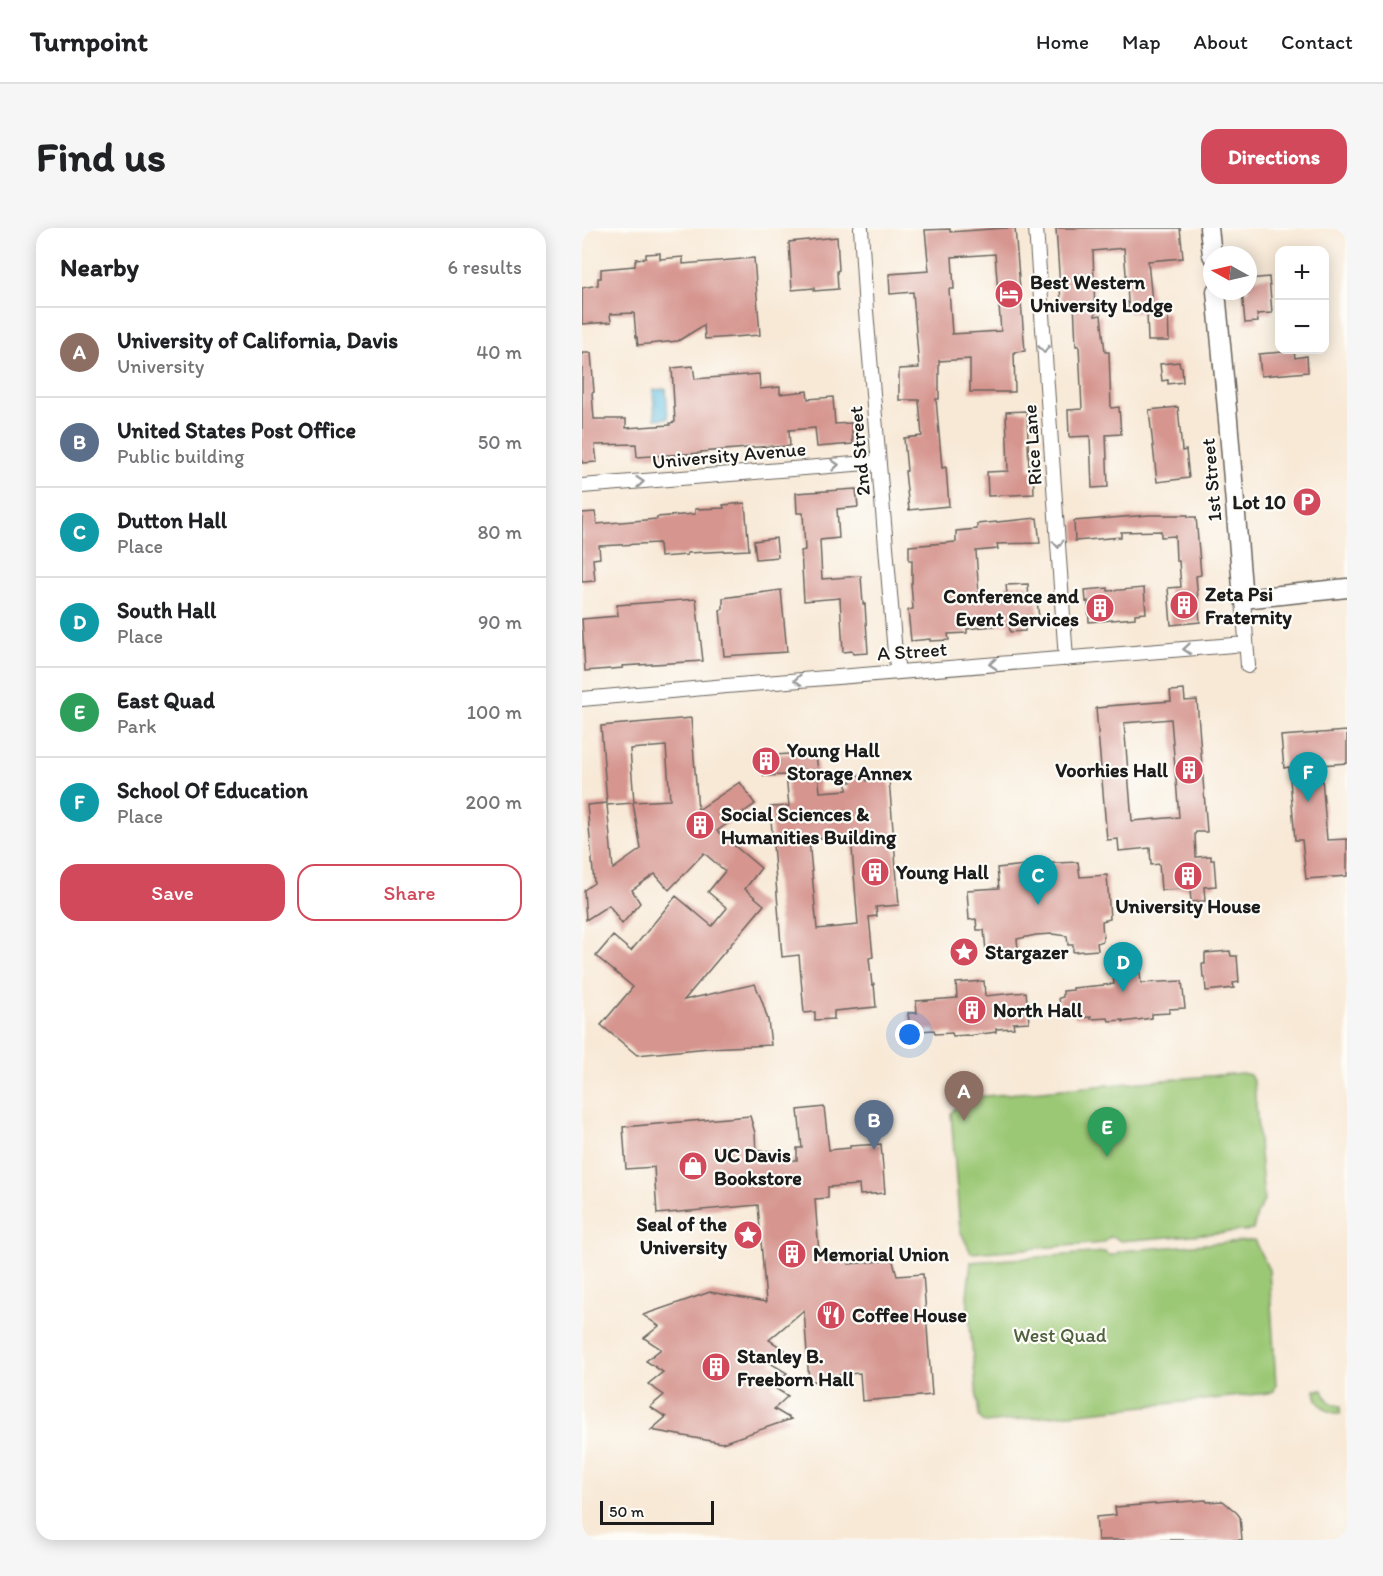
<!DOCTYPE html>
<html lang="en">
<head>
<meta charset="utf-8">
<style>
	:root { --surface:#fff; --page:#f6f6f6; --text:#202124; --muted:#757577; --line:#e0e0e0; --accent:#d1495b }
	body { margin:0; font-family:Itim,sans-serif; background:var(--page); color:var(--text) }
	.controls { position:absolute; right:18px; top:18px; display:grid; overflow:hidden; border-radius:12px; box-shadow:0 3px 15px #0003 }
	.controls button { width:54px; height:54px; display:grid; place-items:center; padding:0; border:0; border-bottom:2px solid var(--line); background:var(--surface); color:var(--text); font:30px sans-serif }
	.compass { position:absolute; left:621px; top:18px; width:54px; height:54px; border-radius:50%; background:var(--surface); box-shadow:0 3px 15px #0003; rotate:278deg }
	.scale { position:absolute; left:18px; bottom:15px; width:114px; box-sizing:border-box; padding-left:6px; border:3px solid #1c1c1c; border-top:0; font-size:16px; line-height:21px; white-space:nowrap; color:#1c1c1c; -webkit-text-stroke:4px #fdfcf7; paint-order:stroke }
	.you { position:absolute; left:328px; top:807px; width:21px; height:21px; margin:-15px; border:4px solid #fff; border-radius:50%; background:#1a73e8; box-shadow:0 0 0 9px #1a73e833 }
	.badge { display:grid; place-items:center; width:39px; height:39px; border-radius:50%; background:var(--accent); color:#fff; font-size:20px; font-weight:700 }
	.pin { position:absolute; translate:-50% -50px; filter:drop-shadow(0 2px 3px #0008) }
	.pin::after { content:''; position:absolute; top:32px; width:21px; height:18px; background:inherit; clip-path:polygon(0 0,100% 0,50% 100%) }
	.list { margin:0; padding:0; list-style:none }
	h2 { display:flex; justify-content:space-between; align-items:center; height:78px; margin:0; padding:0 24px; font-size:26px }
	h2 small { font-size:20px; font-weight:400; color:var(--muted) }
	.list li { display:grid; grid-template-columns:39px 1fr auto; gap:18px; align-items:center; box-sizing:border-box; height:90px; padding:0 24px; border-top:2px solid var(--line) }
	.list b { display:block; font-size:22px; white-space:nowrap }
	.list p { margin:0; font-size:20px; white-space:nowrap; color:var(--muted) }
	.list em { font-size:20px; font-style:normal; color:var(--muted) }
	.actions { display:flex; gap:12px; padding:18px 24px }
	.actions a { flex:1; padding:14px 0; border:2px solid var(--accent); border-radius:18px; text-align:center; font-size:21px; color:var(--accent) }
	.actions .main { background:var(--accent); color:#fff }
	.map { position:relative; flex:none; width:765px; height:1312px; overflow:hidden; border-radius:18px }
	header { display:flex; align-items:center; gap:36px; box-sizing:border-box; height:84px; padding:0 30px; background:var(--surface); border-bottom:2px solid var(--line) }
	header strong { font-size:28px }
	nav { display:flex; gap:33px; margin-inline-start:auto; font-size:21px }
	.intro { display:flex; align-items:center; justify-content:space-between; box-sizing:border-box; height:144px; padding:0 36px }
	h1 { margin:0; font-size:42px }
	.button { padding:15px 27px; border-radius:18px; background:var(--accent); color:#fff; font-size:21px; font-weight:700 }
	main { display:flex; gap:36px; padding:0 36px }
	aside { flex:1; background:var(--surface); border-radius:18px; box-shadow:0 3px 15px #0003 }
	.map>svg:first-child { display:block }
	.green { fill:#9bc875; stroke:#5c7248; stroke-width:1.5 }
	.water { fill:#63c0e1; stroke:#406e7e; stroke-width:1.5 }
	.building { fill:#d6958f; fill-rule:evenodd }
	.lines { fill:none; stroke-linecap:round; stroke-linejoin:round }
	.minor-casing { stroke:#69645d; stroke-width:16 }
	.tertiary-casing { stroke:#69645d; stroke-width:21 }
	.minor { stroke:#fff; stroke-width:14 }
	.tertiary { stroke:#fff; stroke-width:18 }
	.oneway { stroke:#999 }
	.labels { text-anchor:middle; stroke-width:4.5; stroke-linejoin:round; paint-order:stroke }
	.poi-label { font-size:20px; font-weight:bold; fill:#1c1c1c; stroke:#fdfcf7; text-anchor:start }
	.street-label { font-size:20px; fill:#1c1c1c; stroke:#fdfcf7 }
	.park-label { font-size:20px; fill:#4f6140; stroke:#fdfcf7 }
</style>
</head>
<body>
<header>
<strong>Turnpoint</strong>
<nav><a>Home</a><a>Map</a><a>About</a><a>Contact</a></nav>
</header>
<div class="intro"><h1>Find us</h1><a class="button">Directions</a></div>
<main>
<aside>
<h2>Nearby<small>6 results</small></h2>
<ul class="list">
<li><span class="badge" style="background:#8d6e63">A</span><div><b>University of California, Davis</b><p>University</p></div><em>40 m</em></li>
<li><span class="badge" style="background:#5c6f8a">B</span><div><b>United States Post Office</b><p>Public building</p></div><em>50 m</em></li>
<li><span class="badge" style="background:#0f9aa8">C</span><div><b>Dutton Hall</b><p>Place</p></div><em>80 m</em></li>
<li><span class="badge" style="background:#0f9aa8">D</span><div><b>South Hall</b><p>Place</p></div><em>90 m</em></li>
<li><span class="badge" style="background:#2e9e5b">E</span><div><b>East Quad</b><p>Park</p></div><em>100 m</em></li>
<li><span class="badge" style="background:#0f9aa8">F</span><div><b>School Of Education</b><p>Place</p></div><em>200 m</em></li>
</ul>
<div class="actions"><a class="main">Save</a><a>Share</a></div>
</aside>
<div class="map">
<svg width="765" height="1312" viewBox="0 0 765 1312">
	<rect width="100%" height="100%" fill="#fdfcf7"/>
	<filter id="ink" filterUnits="userSpaceOnUse"><feTurbulence type="fractalNoise" baseFrequency=".0167" numOctaves="2"/><feDisplacementMap in="SourceGraphic" scale="12" xChannelSelector="R" yChannelSelector="G"/><feConvolveMatrix kernelMatrix="1 2 1 2 8 2 1 2 1" color-interpolation-filters="sRGB"/></filter>
	<filter id="wash" filterUnits="userSpaceOnUse"><feTurbulence type="fractalNoise" baseFrequency=".008" numOctaves="4" result="noise"/><feDisplacementMap in="SourceGraphic" scale="24" xChannelSelector="R" yChannelSelector="G"/><feGaussianBlur stdDeviation="1.35" result="paint"/><feColorMatrix in="noise" values="0 0 0 0 0 0 0 0 0 0 0 0 0 0 0 0 0 1.4 0 .05"/><feComposite in="paint" operator="in"/></filter>
	<g filter="url(#wash)">
		<rect width="100%" height="100%" fill="#f8e9d7"/>
		<path class="green" d="M660,845L668,847L672,855L682,973L675,986L671,1002L538,1013L534,1010L528,1009L521,1015L389,1025L378,1002L369,885L381,870Z
			M672,1012L687,1042L694,1157L692,1163L687,1165L403,1195L397,1189L385,1068L389,1034L523,1024L526,1027H532L538,1023Z
			M733,1162H741C744,1171 748,1177 759,1178L758,1186C744,1184 734,1177 733,1162Z"/>
		<path class="water" d="M84,161L86,190L73,191L71,162Z"/>
		<g id="blocks">
			<path class="building" d="M423,0H433L443,123L432,124L433,164H388V131L357,133V171H354L360,240L364,239L367,278L327,282L323,243H325L322,210L340,208L337,172H317V141L337,140L331,64L308,66L307,46L347,43L343,2L368,1V4ZM413,26L419,103L370,106L367,61H372L370,29Z
				M474,0H598L601,30L566,33L571,84L547,85L542,20L511,23L513,88L519,87L523,124H527L529,180L537,179L539,206L524,207L526,259L510,260L508,208L487,209L486,182L500,181L497,118H494L492,74L479,75Z
				M255,9L257,42L255,43L256,61L232,63V60L210,62L207,14Z
				M78,25V31L101,29V36L172,30L178,107L123,111L122,97L96,113L56,117L55,109H54L52,85L28,86L29,94L0,96V60L16,57V50H19V41L53,38V33H54V31L64,30V26Z
				M687,49L690,85L675,86L676,94L663,95L660,63H666V51Z
				M586,84L587,113H566L565,85Z
				M712,123L713,130L725,128L726,144L679,148L677,126Z
				M0,125H9L12,164L10,165L12,191H44V200L88,197V195L93,194L90,140L111,138L113,151L177,146L178,161L198,159V166L225,163L226,171L251,169L253,196L269,195L271,216L235,219L233,200L207,202L208,218L190,219V218L119,224V225L55,229L54,216L13,217L15,234L0,235Z
				M597,134L598,139H600L601,154L586,156V152L580,153L578,136Z
				M596,179L600,223L604,222L607,250L575,254L567,182Z
				M445,183L447,242H451L452,266L406,268L405,244L426,243L424,184Z
				M274,261L276,279L255,281L257,310L238,312L240,351L279,348L281,376H283L286,425L271,426L270,423L261,424L258,370L222,373L219,323L223,322L221,285H215L214,265Z
				M163,275L167,322L105,325V327L78,329L77,315L17,318L18,330L11,331L13,353L0,354V285L13,284L15,296L75,291V289L113,286V281L142,280L141,277Z
				M567,287H606V289H614L619,347L614,348L618,394L589,397L586,360L599,359L597,333H594L593,308L579,309V303L539,304V309L493,313L492,293Z
				M455,290L458,315L415,316L416,321L394,323L397,369L425,366L424,357L446,356L447,374H455L457,389L442,390L443,403L428,404L427,396L385,401V405L366,406L367,412L348,413V411L329,413L326,382L331,381L329,355H330V332H327V318L374,314V303L395,301V296Z
				M194,310L196,329L174,331L172,313Z
				M526,360V363L562,360L564,385L553,386V390L507,394L506,373L504,374L503,362Z
				M199,362L205,424L142,428L138,382L141,381V370Z
				M114,371L121,433L40,438L41,440L3,443L0,391L36,388L35,377Z
				M602,462L603,473L615,472L625,604H614L613,606L614,629L629,628V632H632L634,658L622,659L623,673L609,674L608,661L579,662L577,636L569,637L568,620L537,623L536,611L525,612L514,480L525,479V478L589,473L588,463ZM589,491L597,589L550,593L542,495Z
				M109,490L116,582L158,554L173,576L135,603L179,640L163,661L182,677L102,772L173,756L180,773L186,792L189,817L127,820L55,827L19,797L51,759L14,728L31,708L49,723L94,668L130,698L145,680L126,664L143,643L122,625L87,662L73,646L50,662L58,675L40,696L27,677L4,692L2,662L12,655L5,577L25,575L19,498ZM84,518L88,572L52,574L48,521ZM51,575L59,621L31,641L25,577Z
				M765,503V535L739,537L745,612L765,611V648L724,651L720,612H713L707,539L702,540L699,508Z
				M234,524L238,564L265,562V554H269L268,548L284,547L285,553L307,551L317,677L294,679L295,688L287,689L291,729L287,730L290,757L292,756L294,779L252,783V791L233,792V784L222,785L217,727L200,729L188,579L207,578L204,547L182,548L180,528ZM269,608L276,697L235,701L227,611Z
				M496,634L498,649L525,647L528,691L520,693L521,713L515,715L516,722L491,724V717H486L485,708L470,706L454,707L435,711L436,721H431V729L409,730L408,723H404L402,702H395L394,691L387,692L385,662L417,660L415,640L454,636Z
				M648,723L649,728H655L657,754L651,755L652,760L624,763L623,750H621L620,736H623V725Z
				M557,735L559,755L600,753L603,780L587,781V785L570,786V790L541,794V792L527,793L526,790L509,791V789L493,790L492,784L479,785L477,770L481,769V763L491,762V760L532,756L530,737Z
				M402,753L403,768L444,764L447,794L431,795L432,800L414,801V804L385,808V807L371,808L370,805L353,806L352,802L337,803L336,800L328,801L326,785H335L334,773L375,770L374,755Z
				M242,879L247,922L268,920V918L299,916L303,965L278,967L277,957L246,959V970L233,971L237,1025L244,1026L253,1034L267,1032V1036L300,1033L310,1030L315,1048L341,1046L350,1167L280,1173L278,1145L239,1148V1152L227,1154L222,1082L187,1112L203,1122L188,1135L205,1145L189,1158L206,1168L192,1181L209,1191L140,1215L69,1202L84,1189L68,1179L82,1167L66,1156L81,1144L64,1133L79,1121L62,1110L77,1098L61,1087L128,1064L184,1074L176,977L75,986L72,939L44,941L41,899L168,888L173,905L174,923H189L190,932H215V920H220L216,882Z
				M624,1272L625,1274L641,1273L655,1285L658,1289L660,1312H516L514,1289L534,1287L533,1279Z"/>
		</g>
	</g>
	<g filter="url(#ink)">
		<use href="#blocks" fill-opacity="0" stroke="#69645d" stroke-width="1.5"/>
		<g class="lines">
			<g class="minor-casing">
				<path id="minor" d="M279,0L284,83L313,425L316,443
					M454,0L484,431
					M0,258L297,234
					M661,371L666,438
					M0,471L144,458L664,416"/>
			</g>
			<g class="tertiary-casing">
				<path id="tertiary" d="M627,0L630,27
					M634,63L646,192L661,371L765,360"/>
			</g>
			<use href="#minor" class="minor"/>
			<use href="#tertiary" class="tertiary"/>
		</g>
		<defs><path id="oneway-chevron" d="M-2-3.5L2.5 0L-2 3.5" fill="none" stroke-width="1.6" stroke-linecap="round" stroke-linejoin="round" transform="scale(1.5)"/></defs>
		<g class="oneway">
			<use href="#oneway-chevron" transform="translate(462 121) rotate(86)"/>
			<use href="#oneway-chevron" transform="translate(253 237) rotate(-5)"/>
			<use href="#oneway-chevron" transform="translate(58 254) rotate(-5)"/>
			<use href="#oneway-chevron" transform="translate(476 316) rotate(86)"/>
			<use href="#oneway-chevron" transform="translate(605 421) rotate(175)"/>
			<use href="#oneway-chevron" transform="translate(411 436) rotate(176)"/>
			<use href="#oneway-chevron" transform="translate(216 452) rotate(175)"/>
		</g>
	</g>
	<defs>
		<g id="hotel-disc" transform="scale(1.5)"><circle r="9.5" fill="#d1495b" stroke="#fdfcf7"/><path d="M-6-4.5h1.5V1H6V5H4.5V3h-9V5H-6ZM-4 0a1.8 1.8 0 1 1 3.6 0ZM.5 0V-2.5h3Q6-2.5 6 0Z" fill="#fff"/></g>
		<g id="parking-disc" transform="scale(1.5)"><circle r="9.5" fill="#d1495b" stroke="#fdfcf7"/><path d="M-3.5-5.5H1a3.5 3.5 0 0 1 0 7H-1V5.5H-3.5ZM-1-3.4V-.6H.8a1.4 1.4 0 0 0 0-2.8Z" fill="#fff"/></g>
		<g id="building-disc" transform="scale(1.5)"><circle r="9.5" fill="#d1495b" stroke="#fdfcf7"/><path d="M-4-6H4V6H1V3H-1V6H-4ZM-2.5-4.3h1.7v1.8h-1.7ZM.8-4.3h1.7v1.8H.8ZM-2.5-1h1.7V.8h-1.7ZM.8-1h1.7V.8H.8Z" fill="#fff"/></g>
		<g id="sight-disc" transform="scale(1.5)"><circle r="9.5" fill="#d1495b" stroke="#fdfcf7"/><path d="M0-6L1.8-2.2L6-1.7L2.9 1.2L3.7 5.4L0 3.3L-3.7 5.4L-2.9 1.2L-6-1.7L-1.8-2.2Z" fill="#fff"/></g>
		<g id="shop-disc" transform="scale(1.5)"><circle r="9.5" fill="#d1495b" stroke="#fdfcf7"/><path d="M-5-2.5h2.3a2.7 3.5 0 0 1 5.4 0H5L5.5 6h-11ZM-1.5-2.5h3a1.5 2.3 0 0 0-3 0Z" fill="#fff"/></g>
		<g id="restaurant-disc" transform="scale(1.5)"><circle r="9.5" fill="#d1495b" stroke="#fdfcf7"/><path d="M-5-6h1v4h1v-4h1v4h1v-4h1v5L-1.5 .5V6h-2V.5L-5-1ZM5-6V6H3V1.5H1.5Q1.5-4 5-6Z" fill="#fff"/></g>
	</defs>
	<g fill-rule="evenodd">
		<use href="#hotel-disc" x="427" y="66"/>
		<use href="#parking-disc" x="725" y="274"/>
		<use href="#building-disc" x="602" y="377"/>
		<use href="#building-disc" x="518" y="380"/>
		<use href="#building-disc" x="184" y="533"/>
		<use href="#building-disc" x="607" y="542"/>
		<use href="#building-disc" x="118" y="597"/>
		<use href="#building-disc" x="293" y="644"/>
		<use href="#building-disc" x="606" y="648"/>
		<use href="#sight-disc" x="382" y="724"/>
		<use href="#building-disc" x="390" y="782"/>
		<use href="#shop-disc" x="111" y="938"/>
		<use href="#sight-disc" x="166" y="1007"/>
		<use href="#building-disc" x="210" y="1026"/>
		<use href="#restaurant-disc" x="249" y="1087"/>
		<use href="#building-disc" x="134" y="1139"/>
	</g>
	<g class="labels">
		<g class="poi-label">
			<text x="448" y="61">Best Western<tspan x="448" dy="23">University Lodge</tspan></text>
			<text x="704" y="281" text-anchor="end">Lot 10</text>
			<text x="623" y="373">Zeta Psi<tspan x="623" dy="23">Fraternity</tspan></text>
			<text x="497" y="375" text-anchor="end">Conference and<tspan x="497" dy="23">Event Services</tspan></text>
			<text x="205" y="529">Young Hall<tspan x="205" dy="23">Storage Annex</tspan></text>
			<text x="586" y="549" text-anchor="end">Voorhies Hall</text>
			<text x="139" y="593">Social Sciences &amp;<tspan x="139" dy="23">Humanities Building</tspan></text>
			<text x="314" y="651">Young Hall</text>
			<text x="606" y="685" text-anchor="middle">University House</text>
			<text x="403" y="731">Stargazer</text>
			<text x="411" y="789">North Hall</text>
			<text x="132" y="934">UC Davis<tspan x="132" dy="23">Bookstore</tspan></text>
			<text x="145" y="1003" text-anchor="end">Seal of the<tspan x="145" dy="23">University</tspan></text>
			<text x="231" y="1033">Memorial Union</text>
			<text x="270" y="1094">Coffee House</text>
			<text x="155" y="1135">Stanley B.<tspan x="155" dy="23">Freeborn Hall</tspan></text>
		</g>
		<g class="street-label">
			<text transform="translate(450 217) rotate(-94)" y="7">Rice Lane</text>
			<text transform="translate(277 223) rotate(-95)" y="7">2nd Street</text>
			<text transform="translate(147 227) rotate(-5)" y="7">University Avenue</text>
			<text transform="translate(629 252) rotate(-95)" y="7">1st Street</text>
			<text transform="translate(330 423) rotate(-4)" y="7">A Street</text>
		</g>
		<g class="park-label">
			<text x="478" y="1114">West Quad</text>
		</g>
	</g>
</svg>
<div class="controls">
<button>+</button>
<button>−</button>
</div>
<svg class="compass" viewBox="-18 -18 36 36"><path d="M0-13l5 13h-10z" fill="#e53935"/><path d="M0 13l5-13h-10z" fill="#757577"/></svg>
<div class="scale">50 m</div>
<div class="you"></div>
<div class="pin badge" style="left:382px;top:893px;background:#8d6e63">A</div>
<div class="pin badge" style="left:292px;top:922px;background:#5c6f8a">B</div>
<div class="pin badge" style="left:456px;top:677px;background:#0f9aa8">C</div>
<div class="pin badge" style="left:541px;top:764px;background:#0f9aa8">D</div>
<div class="pin badge" style="left:525px;top:929px;background:#2e9e5b">E</div>
<div class="pin badge" style="left:726px;top:574px;background:#0f9aa8">F</div>
</div>
</main>
</body>
</html>
